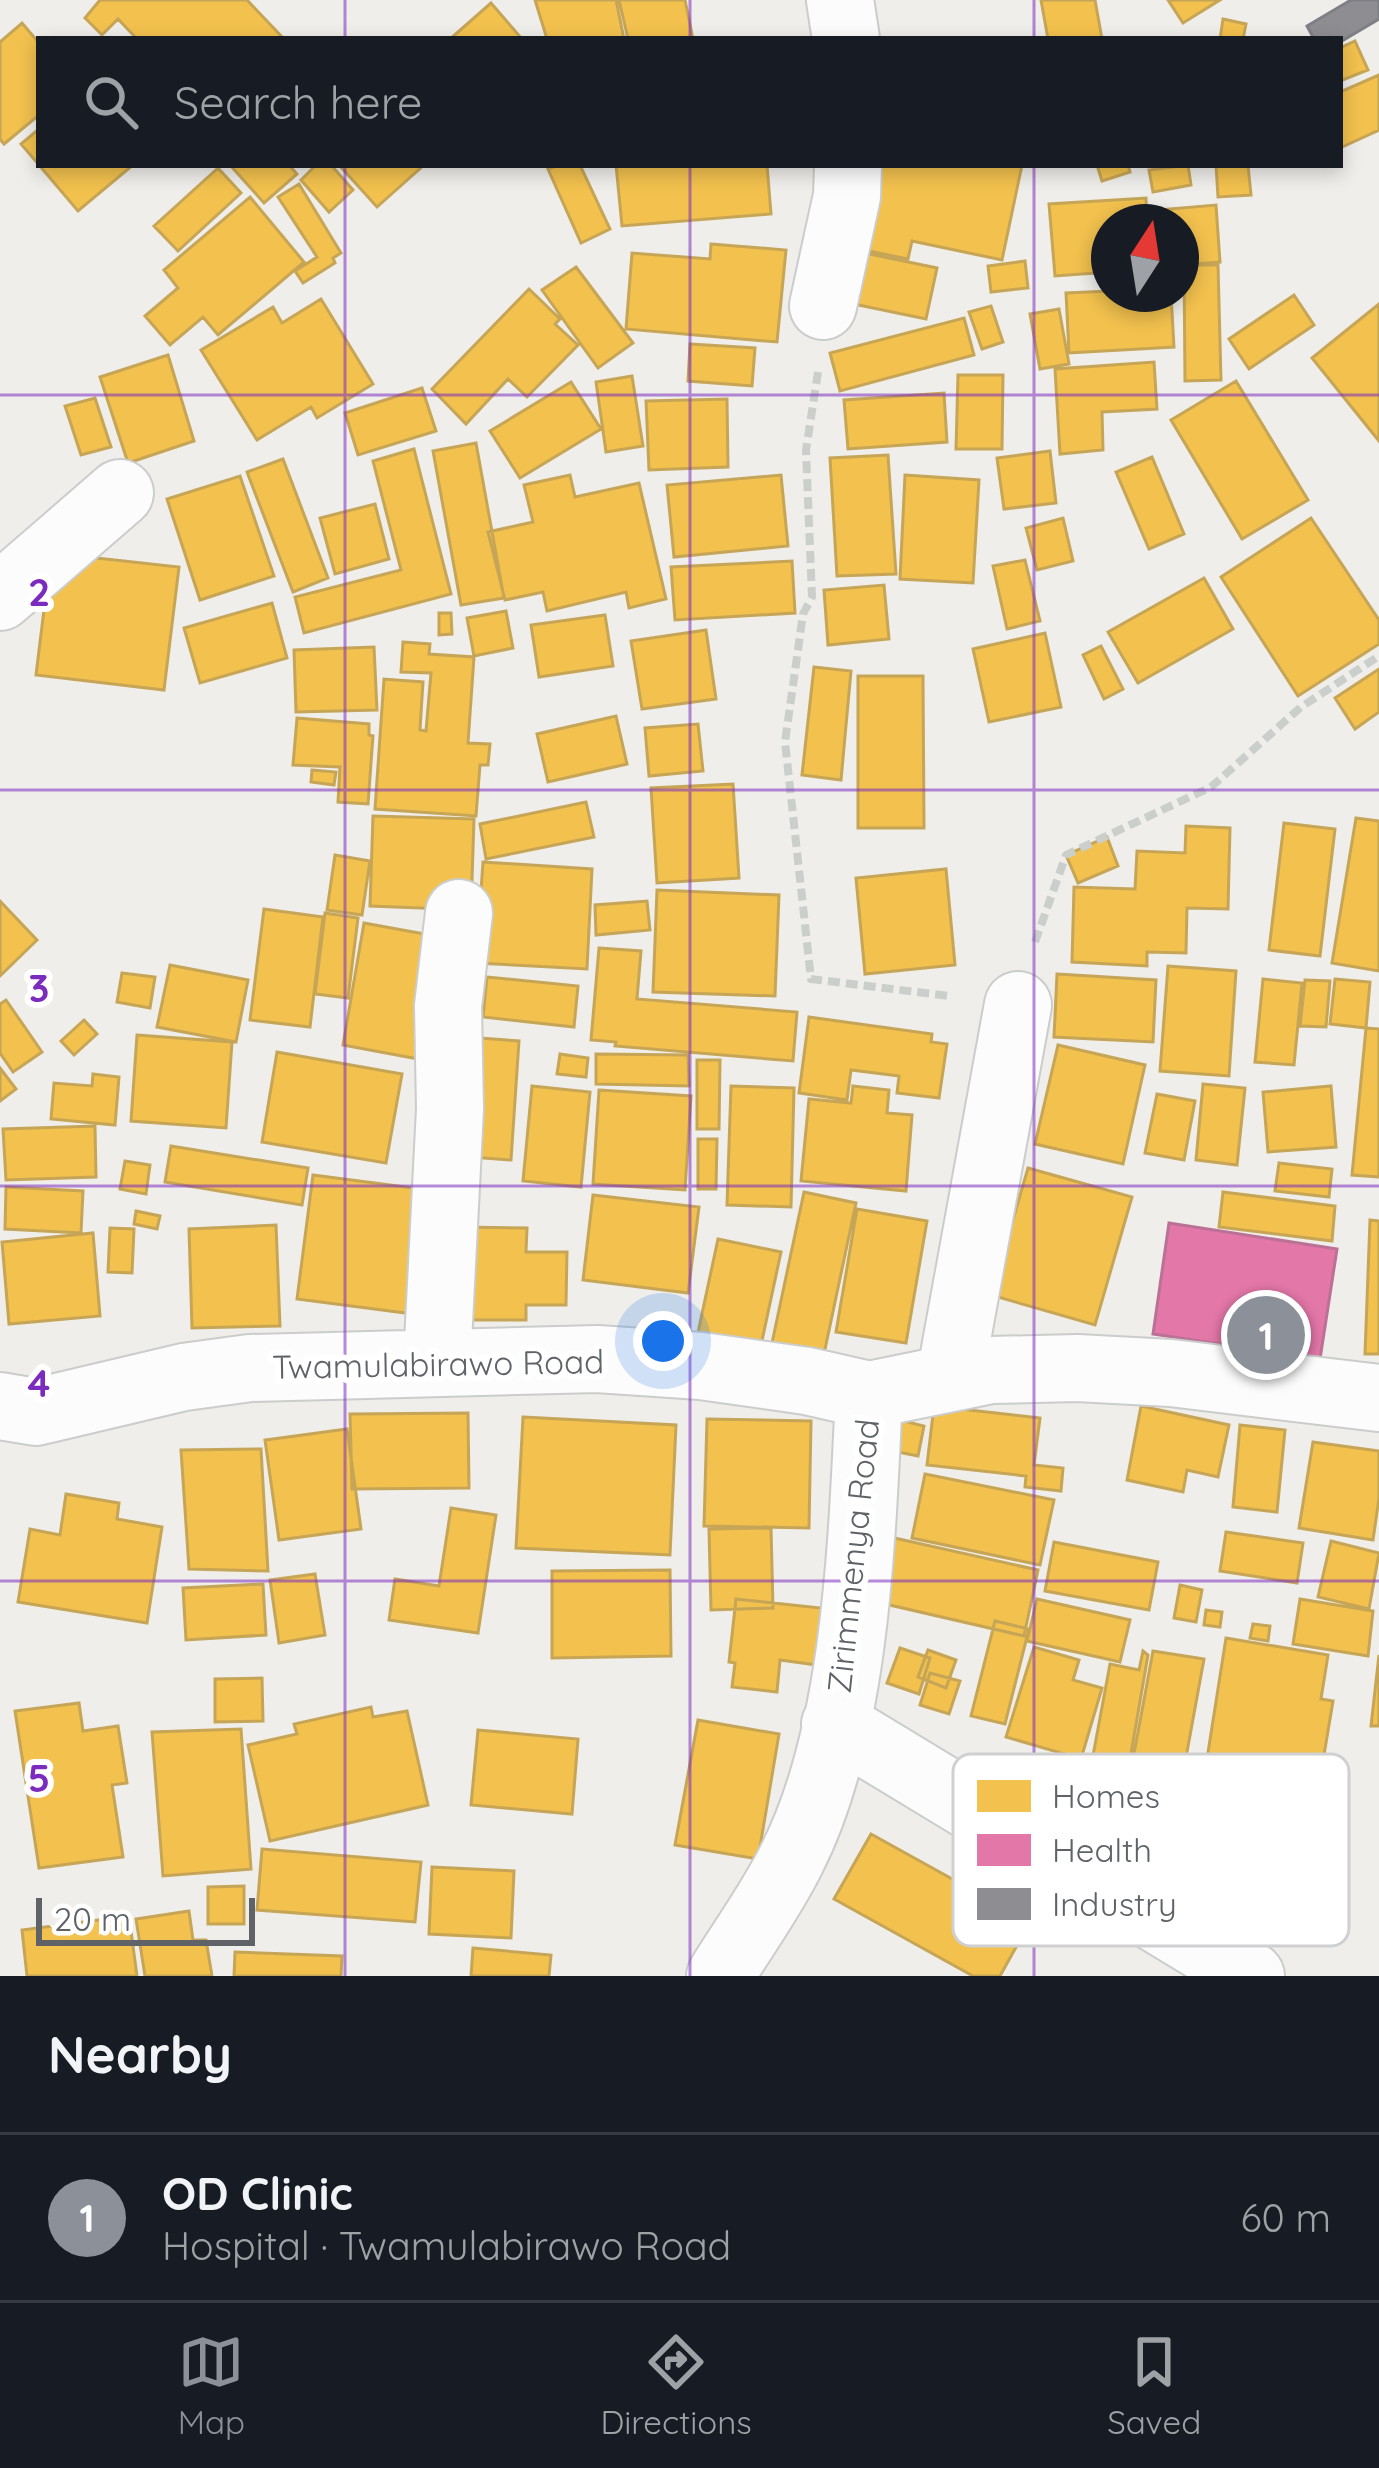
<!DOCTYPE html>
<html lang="en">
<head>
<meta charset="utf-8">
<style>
	:root { --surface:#171b24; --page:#20242c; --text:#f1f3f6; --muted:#9ea1a6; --line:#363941; --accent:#8c9099 }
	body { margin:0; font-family:Quicksand,sans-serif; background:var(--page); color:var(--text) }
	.compass { position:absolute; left:1091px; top:204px; width:108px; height:108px; border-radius:50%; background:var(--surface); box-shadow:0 6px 18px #0003; rotate:12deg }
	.scale { position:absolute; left:36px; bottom:30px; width:219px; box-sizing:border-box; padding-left:12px; border:6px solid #5f6368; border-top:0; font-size:33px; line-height:42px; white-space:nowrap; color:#5f6368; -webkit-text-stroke:9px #fff; paint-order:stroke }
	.you { position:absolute; left:663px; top:1341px; width:42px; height:42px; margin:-30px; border:9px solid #fff; border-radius:50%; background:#1a73e8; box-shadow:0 0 0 18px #1a73e833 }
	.badge { display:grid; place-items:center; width:78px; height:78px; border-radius:50%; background:var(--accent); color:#fff; font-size:39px; font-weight:700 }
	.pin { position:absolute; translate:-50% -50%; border:6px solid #fff; box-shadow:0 3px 12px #0006 }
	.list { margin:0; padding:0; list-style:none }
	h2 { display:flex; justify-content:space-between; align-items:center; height:156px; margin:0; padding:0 48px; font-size:51px }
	h2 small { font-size:39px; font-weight:400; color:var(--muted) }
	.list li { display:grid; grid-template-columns:78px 1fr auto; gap:36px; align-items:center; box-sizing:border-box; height:168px; padding:0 48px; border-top:3px solid var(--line) }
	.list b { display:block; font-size:45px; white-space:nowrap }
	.list p { margin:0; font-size:39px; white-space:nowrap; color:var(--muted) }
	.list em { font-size:39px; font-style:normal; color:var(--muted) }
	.icon { flex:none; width:66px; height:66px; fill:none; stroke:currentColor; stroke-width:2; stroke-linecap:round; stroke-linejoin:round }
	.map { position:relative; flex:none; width:1379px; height:1976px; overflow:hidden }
	.search { position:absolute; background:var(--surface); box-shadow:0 6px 18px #0003; left:36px; right:36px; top:36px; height:132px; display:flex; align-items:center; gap:30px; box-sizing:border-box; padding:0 42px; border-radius:0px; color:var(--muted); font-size:45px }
	.sheet { height:324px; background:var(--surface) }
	nav { display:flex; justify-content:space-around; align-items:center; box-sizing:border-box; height:168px; border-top:3px solid var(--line); background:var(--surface); font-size:33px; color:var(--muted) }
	nav a { display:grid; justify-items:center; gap:6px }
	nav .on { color:var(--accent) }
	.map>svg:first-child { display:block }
	.homes { fill:#f2c14e; stroke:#c6a556; stroke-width:3 }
	.health { fill:#e377a8; stroke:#bb7195; stroke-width:3 }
	.industry { fill:#8d8d92; stroke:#7f8085; stroke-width:3 }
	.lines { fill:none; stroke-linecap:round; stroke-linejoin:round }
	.minor-casing { stroke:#cbcccc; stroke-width:70 }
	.path { stroke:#cacfcc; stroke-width:8; stroke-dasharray:12 6; stroke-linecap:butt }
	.minor { stroke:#fdfcfc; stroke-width:66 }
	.grid { fill:none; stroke:#7b2cbf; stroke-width:3; stroke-opacity:0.55 }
	.labels { text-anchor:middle; stroke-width:12; stroke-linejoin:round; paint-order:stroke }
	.street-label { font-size:33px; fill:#5f6368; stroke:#fff }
	.key { fill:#fff; stroke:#cfd0d2; stroke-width:3 }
	.key-label { font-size:33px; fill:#5f6368 }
	.grid-label { font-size:39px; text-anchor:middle; font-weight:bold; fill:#7b2cbf; stroke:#fff; stroke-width:12; stroke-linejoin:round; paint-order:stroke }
</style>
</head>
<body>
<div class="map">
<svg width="1379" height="1976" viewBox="0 0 1379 1976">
	<rect width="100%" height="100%" fill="#efeeea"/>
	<path class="homes" d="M100,0H247L284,39H137L118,19L102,35L85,18Z
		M535,0H616L624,39H547Z
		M619,0H685L693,39H628Z
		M1041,0H1095L1102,39H1048Z
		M1168,0H1220L1183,23Z
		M491,3L522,39H450Z
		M1223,19L1246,24L1243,39H1220Z
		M22,23L39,43V115L4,144L0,139V42Z
		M1355,41L1368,70L1340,81V48Z
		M1379,75V130L1340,148V92Z
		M39,129V165L21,144Z
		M39,165H133L78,211Z
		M230,165H289L297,174L264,203Z
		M316,165H331L353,190L329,212L301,180Z
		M339,165H424L377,207Z
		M558,165H580L610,229L581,243L548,169Z
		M616,165H767L771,214L622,226Z
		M872,165H1022L1002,260L912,241L908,259L859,249Z
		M1097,165H1128L1130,172L1102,181Z
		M1188,165L1191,185L1153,192L1149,170Z
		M1216,165H1248L1251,195L1218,197Z
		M218,168L241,193L178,251L154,226Z
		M299,184L341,253L333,258L335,263L303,283L295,271L317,257L278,197Z
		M250,197L304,262L218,335L203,317L170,345L145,316L178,288L164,270Z
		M1146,198L1147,222H1109V272L1055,276L1049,204Z
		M1216,205L1220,262L1181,265V222H1158L1157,210Z
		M711,244L786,250L777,342L626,329L632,253L710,259Z
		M860,252L937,268L926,319L849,303Z
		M1025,261L1028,288L991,292L988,266Z
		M1184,265H1218L1221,380L1185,381Z
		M576,267L633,343L598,368L542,290Z
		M529,289L560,319L555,324L578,345L527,397L508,379L466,424L432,389Z
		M1109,291V294H1171L1174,347L1069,353L1066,293Z
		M1294,295L1314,325L1249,369L1229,339Z
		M321,299L373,384L317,418L311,407L257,440L201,350L273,307L282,323Z
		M1379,304V441L1312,358Z
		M991,306L1003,342L982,349L969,312Z
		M1059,309L1069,364L1040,369L1030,314Z
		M964,318L974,355L840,391L830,353Z
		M690,344L755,348L752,386L688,381Z
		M168,355L194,441L128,463L100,377Z
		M1154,362L1157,409L1102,412L1103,450L1060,454L1055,369Z
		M958,375H1003L1002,449H956Z
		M632,376L643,446L606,452L596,382Z
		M1236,381L1308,500L1242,539L1171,420Z
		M571,382L601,429L520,478L490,431Z
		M422,388L436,431L358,455L345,413Z
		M944,393L947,442L848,449L844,400Z
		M95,398L111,447L81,455L65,406Z
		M727,399L728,467L649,470L646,401Z
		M476,443L504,598L461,605L433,451Z
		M414,449L451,594L304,633L295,597L401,570L373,461Z
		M1050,451L1056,503L1004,509L997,458Z
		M888,455L896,574L837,576L830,458Z
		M1152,457L1184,534L1149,549L1116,472Z
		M283,459L328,578L293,592L247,472Z
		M570,475L575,497L639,483L666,599L629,608L626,592L547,611L543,592L505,600L488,532L533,522L524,485Z
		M781,475L788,546L674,557L667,485Z
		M905,475L979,480L973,583L900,579Z
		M240,476L274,576L200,600L167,499Z
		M375,504L389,559L335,574L320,518Z
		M1063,518L1073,561L1037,570L1026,528Z
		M1311,518L1379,620V644L1298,696L1221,577Z
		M51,553L179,567L164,690L36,675Z
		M1025,560L1040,621L1007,629L993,566Z
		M792,561L795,613L675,620L671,567Z
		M1204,578L1233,629L1138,683L1108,632Z
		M884,585L889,639L828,645L824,590Z
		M272,603L287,658L200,683L184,628Z
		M506,611L513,648L474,656L467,618Z
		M439,613H451L452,634L439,635Z
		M605,615L613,666L539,677L531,625Z
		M706,630L716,699L642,709L631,641Z
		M1045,633L1061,707L989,722L973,649Z
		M403,642L430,644L429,654L474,657L468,743L490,744L488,765H480L476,816L375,809L384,679L423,682L420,730L426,731L431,673L401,672Z
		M1101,646L1123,689L1104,699L1083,655Z
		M374,647L377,710L296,712L294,650Z
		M814,667L851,671L841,780L802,775Z
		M1379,669V712L1355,729L1335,698Z
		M858,676H923L924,828H858Z
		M616,716L627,764L548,782L537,734Z
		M297,718L369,724V735L373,736L368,804L338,802L340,767L293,765Z
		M698,724L703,771L649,776L645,728Z
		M312,770L336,772L334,785L311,782Z
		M733,784L739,878L657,883L651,788Z
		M586,802L594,837L486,859L480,824Z
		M373,816L474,819L471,910L370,906Z
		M1356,818L1379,821V971L1332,963Z
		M1284,823L1335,829L1320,956L1269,950Z
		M1186,826L1230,828L1228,909L1187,908L1186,953L1147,952V966L1072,962L1074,887L1135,889L1137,851L1185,853Z
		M1107,837L1118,866L1078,883L1066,855Z
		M335,855L370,861L362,915L327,910Z
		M483,862L592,869L587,969L476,963Z
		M946,869L955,965L865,974L856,878Z
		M657,890L779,895L775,996L653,992Z
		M0,901L37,940L0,976Z
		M647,901L650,930L596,935L595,905Z
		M264,909L323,917L310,1027L250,1020Z
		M325,913L358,918L348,998L315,994Z
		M364,923L441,937L418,1059L343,1045Z
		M599,948L641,951L637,999L797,1012L793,1061L615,1046L616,1042L591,1040Z
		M170,965L248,980L236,1042L157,1027Z
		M1168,966L1236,971L1229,1076L1160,1071Z
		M122,973L155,977L150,1008L117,1002Z
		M1057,974L1156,980L1153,1042L1054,1037Z
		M487,977L578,986L574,1027L483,1017Z
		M1263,979L1302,983L1294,1065L1255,1062Z
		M1335,979L1370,982L1366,1028L1330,1024Z
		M1305,980L1330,981L1326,1027L1300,1026Z
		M6,1000L42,1052L13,1072L0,1053V1004Z
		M809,1017L932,1034L931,1042L947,1044L939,1098L897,1093L899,1076L851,1070L847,1100L799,1093Z
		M84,1020L97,1034L74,1055L61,1041Z
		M1366,1028L1379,1029V1177L1352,1175Z
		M137,1035L232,1042L226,1128L131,1121Z
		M467,1037L519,1041L511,1160L459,1156Z
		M1058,1045L1145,1065L1123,1164L1035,1144Z
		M277,1052L402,1074L386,1163L262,1142Z
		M560,1054L588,1058L586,1077L557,1074Z
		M596,1054L688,1055L689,1086L596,1084Z
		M697,1060H720L719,1129H697Z
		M0,1068L16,1089L0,1101Z
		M93,1074L119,1077L115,1125L51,1119L54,1083L92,1086Z
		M1203,1084L1245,1088L1237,1165L1196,1160Z
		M532,1086L590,1092L581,1187L523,1181Z
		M731,1086L794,1088L791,1207L727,1205Z
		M853,1086L889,1090L887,1113L912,1115L906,1191L801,1181L809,1099L851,1103Z
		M1331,1086L1336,1147L1268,1152L1263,1092Z
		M599,1090L691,1096L685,1190L593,1184Z
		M1157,1094L1195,1101L1184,1160L1145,1153Z
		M95,1126L96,1177L6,1180L3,1129Z
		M698,1139H717L716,1189H698Z
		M171,1146L308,1168L302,1205L165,1182Z
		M125,1161L150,1165L146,1194L120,1189Z
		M1279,1163L1332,1169L1329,1197L1275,1191Z
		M1028,1168L1132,1197L1095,1325L991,1295Z
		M313,1175L429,1190L413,1314L297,1299Z
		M6,1187L83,1191L81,1233L5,1229Z
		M804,1192L856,1203L824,1354L772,1343Z
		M1223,1192L1335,1206L1332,1241L1219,1227Z
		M593,1195L699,1207L688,1293L583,1280Z
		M857,1209L927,1221L906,1343L836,1332Z
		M136,1211L160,1216L157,1229L134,1224Z
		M1370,1220L1379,1221V1354H1365Z
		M276,1225L280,1326L192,1328L189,1229Z
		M460,1227L527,1228L526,1252H567L566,1305H526V1320H460Z
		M110,1228L134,1229L132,1273L108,1272Z
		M93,1233L100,1316L9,1324L2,1242Z
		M718,1239L781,1252L760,1350L697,1337Z
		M934,1406L1040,1418L1034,1465L1063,1468L1061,1491L1025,1487L1026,1476L927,1465Z
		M1141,1406L1229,1425L1218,1477L1187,1470L1183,1492L1127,1480Z
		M468,1413L469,1488L352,1489L350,1414Z
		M523,1417L676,1425L670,1555L516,1548Z
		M707,1419L811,1421L809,1528L704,1526Z
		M900,1420L924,1426L918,1456L893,1451Z
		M1240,1425L1285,1430L1277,1512L1233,1507Z
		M347,1429L361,1529L279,1540L265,1440Z
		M1313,1442L1379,1451V1498L1373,1540L1299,1528Z
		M261,1449L268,1571L189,1569L181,1450Z
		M925,1474L1054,1500L1040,1565L912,1538Z
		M66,1494L119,1503L117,1519L162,1527L147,1623L18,1602L30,1529L60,1535Z
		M451,1508L496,1515L478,1633L389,1620L395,1579L439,1586Z
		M771,1528L773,1608L711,1610L709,1529Z
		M1226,1532L1303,1543L1297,1583L1220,1571Z
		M881,1535L1038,1570L1024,1636L868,1600Z
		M1331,1541L1379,1553L1369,1609L1318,1597Z
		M1054,1542L1158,1562L1149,1610L1045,1591Z
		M670,1570L671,1656L552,1658V1571Z
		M315,1574L325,1635L279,1643L270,1580Z
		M263,1584L266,1635L186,1640L183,1588Z
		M1180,1585L1202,1590L1196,1622L1174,1618Z
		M736,1599L830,1609L824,1666L780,1660L777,1692L732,1687L735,1663L729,1662Z
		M1037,1599L1130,1620L1120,1662L1027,1641Z
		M1300,1599L1373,1611L1368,1656L1293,1644Z
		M1206,1610L1222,1612L1220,1627L1204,1625Z
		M995,1621L1029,1629L1005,1724L971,1716Z
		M1253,1624L1270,1626L1268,1641L1250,1638Z
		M1226,1638L1328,1655L1321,1699L1333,1701L1318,1791L1306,1788L1302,1813L1201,1797Z
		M1034,1647L1079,1660L1073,1680L1102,1688L1081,1759L1006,1737Z
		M900,1648L930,1658L919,1694L887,1683Z
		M928,1650L956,1660L946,1688L918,1677Z
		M1143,1651L1148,1655L1119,1823L1082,1815L1110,1664L1139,1670Z
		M1153,1651L1204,1659L1172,1834L1121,1824Z
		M1379,1655V1726H1371Z
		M930,1673L960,1681L949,1714L920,1705Z
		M262,1678L263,1721L215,1722V1679Z
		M79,1703L83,1731L118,1726L127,1783L112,1785L123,1857L39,1868L15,1711Z
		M371,1707L373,1717L407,1711L428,1805L270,1841L248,1745L297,1734L294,1724Z
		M698,1720L779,1734L758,1859L675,1845Z
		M241,1729L251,1869L163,1876L152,1732Z
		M478,1730L578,1739L572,1814L471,1805Z
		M871,1834L1030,1922L1000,1976H973L834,1899Z
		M262,1849L421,1862L415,1922L257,1910Z
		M432,1867L514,1871L511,1938L429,1934Z
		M244,1886V1924H208V1887Z
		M189,1911L193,1940H206L212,1976H145L136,1919Z
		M129,1916L137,1976H27L22,1930Z
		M473,1948L551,1955L549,1976H471Z
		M235,1952L342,1956L341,1976H234Z"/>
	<path class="health" d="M1169,1223L1337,1249L1320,1359L1153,1334Z"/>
	<path class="industry" d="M1351,0H1379V19L1340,42V39H1314L1307,26Z"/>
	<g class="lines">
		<g class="minor-casing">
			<path id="minor" d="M840,0L846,39
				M823,306L847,196L848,165
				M0,597L120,493
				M437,1362L450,1109L448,1006L459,913
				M950,1377L1018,1005
				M0,1406L36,1412L184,1377L250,1368L597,1359L701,1366L807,1381L869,1395L991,1370L1077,1368L1171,1373L1379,1398
				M835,1724L1251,1976
				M720,1976C744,1937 772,1899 792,1858C857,1730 862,1537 869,1395"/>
		</g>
		<path class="path" d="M818,372L806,450L812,597L803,614L785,742L811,979L949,996
			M1035,942L1066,855L1211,787L1301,707L1379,656"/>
		<use href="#minor" class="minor"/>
	</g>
	<path class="grid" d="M345,0V39M690,0V39M1034,0V39M345,165V1976M690,165V1976M1034,165V1976M0,395H1379M0,790H1379M0,1186H1379M0,1581H1379"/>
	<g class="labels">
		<g class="street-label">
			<text transform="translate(438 1364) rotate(-1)" y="12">Twamulabirawo Road</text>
			<text transform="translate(853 1556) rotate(-84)" y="12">Zirimmenya Road</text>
		</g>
	</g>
	<rect x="953" y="1754" width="396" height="192" rx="18" class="key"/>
	<rect x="977" y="1780" width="54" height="32" fill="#f2c14e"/>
	<rect x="977" y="1834" width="54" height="32" fill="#e377a8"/>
	<rect x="977" y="1888" width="54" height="32" fill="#8d8d92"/>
	<g class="key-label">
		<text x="1052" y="1808">Homes</text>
		<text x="1052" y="1862">Health</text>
		<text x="1052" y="1916">Industry</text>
	</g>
	<g class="grid-label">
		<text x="39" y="606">2</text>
		<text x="39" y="1002">3</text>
		<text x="39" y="1397">4</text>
		<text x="39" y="1792">5</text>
	</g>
</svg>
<svg class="compass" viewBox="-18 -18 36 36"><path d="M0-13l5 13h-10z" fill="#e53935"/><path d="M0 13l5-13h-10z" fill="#9ea1a6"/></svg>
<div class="scale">20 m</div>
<div class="you"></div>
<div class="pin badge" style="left:1266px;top:1335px">1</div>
<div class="search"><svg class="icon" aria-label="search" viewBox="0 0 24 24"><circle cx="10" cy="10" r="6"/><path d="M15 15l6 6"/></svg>Search here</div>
</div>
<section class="sheet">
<h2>Nearby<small></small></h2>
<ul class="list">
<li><span class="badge">1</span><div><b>OD Clinic</b><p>Hospital · Twamulabirawo Road</p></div><em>60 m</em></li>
</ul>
</section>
<nav>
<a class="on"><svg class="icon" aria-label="map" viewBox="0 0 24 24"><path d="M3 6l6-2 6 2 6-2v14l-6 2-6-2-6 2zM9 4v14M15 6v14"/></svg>Map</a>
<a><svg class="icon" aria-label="directions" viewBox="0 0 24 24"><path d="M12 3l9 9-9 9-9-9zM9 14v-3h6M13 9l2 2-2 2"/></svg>Directions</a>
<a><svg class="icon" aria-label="saved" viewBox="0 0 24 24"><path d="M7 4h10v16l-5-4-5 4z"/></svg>Saved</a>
</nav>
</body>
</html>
